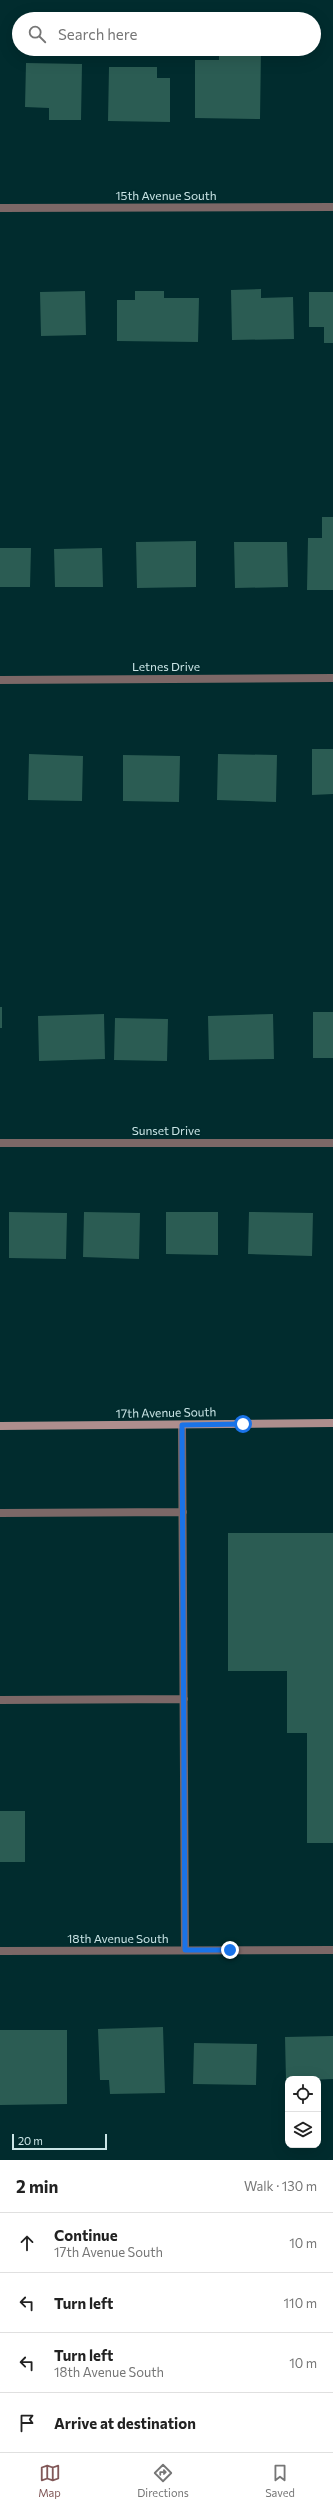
<!DOCTYPE html>
<html lang="en">
<head>
<meta charset="utf-8">
<style>
	:root { --surface:#fff; --page:#f2f2f2; --text:#222; --muted:#767676; --line:#e0e0e0; --accent:#815858 }
	body { margin:0; font-family:Commissioner,sans-serif; background:var(--page); color:var(--text) }
	.controls { position:absolute; right:12px; bottom:12px; display:grid; overflow:hidden; border-radius:8px; box-shadow:0 4px 16px #0002 }
	.controls button { width:36px; height:36px; display:grid; place-items:center; padding:0; border:0; border-bottom:1px solid var(--line); background:var(--surface); color:var(--text); font:20px sans-serif }
	.scale { position:absolute; left:12px; bottom:10px; width:95px; box-sizing:border-box; padding-left:4px; border:2px solid #cae5e6; border-top:0; font-size:11px; line-height:14px; white-space:nowrap; color:#cae5e6; -webkit-text-stroke:3px #012c2e; paint-order:stroke }
	.stop { position:absolute; width:12px; height:12px; margin:-9px; border:3px solid #1a73e8; border-radius:50%; background:#fff }
	.stop.end { background:#1a73e8; border-color:#fff; box-shadow:0 1px 4px #0008 }
	.list { margin:0; padding:0; list-style:none }
	h2 { display:flex; justify-content:space-between; align-items:center; height:52px; margin:0; padding:0 16px; font-size:17px }
	h2 small { font-size:13px; font-weight:400; color:var(--muted) }
	.list li { display:grid; grid-template-columns:26px 1fr auto; gap:12px; align-items:center; box-sizing:border-box; height:60px; padding:0 16px; border-top:1px solid var(--line) }
	.list b { display:block; font-size:15px; white-space:nowrap }
	.list p { margin:0; font-size:13px; white-space:nowrap; color:var(--muted) }
	.list em { font-size:13px; font-style:normal; color:var(--muted) }
	.icon { flex:none; width:22px; height:22px; fill:none; stroke:currentColor; stroke-width:2; stroke-linecap:round; stroke-linejoin:round }
	.map { position:relative; flex:none; width:333px; height:2160px; overflow:hidden }
	.search { position:absolute; background:var(--surface); box-shadow:0 4px 16px #0002; left:12px; right:12px; top:12px; height:44px; display:flex; align-items:center; gap:10px; box-sizing:border-box; padding:0 14px; border-radius:22px; color:var(--muted); font-size:15px }
	.sheet { height:292px; background:var(--surface) }
	nav { display:flex; justify-content:space-around; align-items:center; box-sizing:border-box; height:56px; border-top:1px solid var(--line); background:var(--surface); font-size:11px; color:var(--muted) }
	nav a { display:grid; justify-items:center; gap:2px }
	nav .on { color:var(--accent) }
	.map>svg:first-child { display:block }
	.building { fill:#2b5c53 }
	.lines { fill:none; stroke-linecap:round; stroke-linejoin:round }
	.lane { stroke:#7c6867; stroke-width:8 }
	.street { stroke:#7c6867; stroke-width:8 }
	.secondary { stroke:#ad8e8d; stroke-width:8 }
	.route { stroke:#1a73e8; stroke-width:5 }
	.labels { text-anchor:middle; stroke-width:3; stroke-linejoin:round; paint-order:stroke }
	.street-label { font-size:12px; fill:#cae5e6; stroke:#012c2e }
</style>
</head>
<body>
<div class="map">
<svg width="333" height="2160" viewBox="0 0 333 2160">
	<rect width="100%" height="100%" fill="#012c2e"/>
	<path class="building" d="M219,17H261V19H219Z
		M219,49H261L260,119L195,118V60H219Z
		M26,63L82,64L81,120H49V108L25,107Z
		M109,67H157V78H170V122L108,121Z
		M261,289V298L293,297L294,339L232,340L231,290Z
		M85,291L86,335L41,336L40,292Z
		M135,291H164V298H199L198,342L117,341V300H135Z
		M309,292H333V343H324V327H309Z
		M322,517H333V590H307L308,538H322Z
		M196,541V587L137,588L136,542Z
		M234,542H287L288,587L235,588Z
		M0,548H31L30,587H0Z
		M102,548L103,587H55L54,549Z
		M312,749H333V794L312,795Z
		M29,754L83,756L82,801L28,800Z
		M218,754L277,755L276,802L217,800Z
		M123,755L180,756L179,802L123,801Z
		M0,1007H2V1028H0Z
		M313,1012H333V1058H313Z
		M104,1014L105,1059L39,1061L38,1016Z
		M273,1014L274,1059L209,1060L208,1016Z
		M115,1018L168,1019L167,1061L114,1060Z
		M9,1212L67,1213L66,1259L9,1258Z
		M84,1212L140,1213L139,1259L83,1257Z
		M166,1212H218V1255L166,1254Z
		M249,1212L313,1213L312,1256L248,1254Z
		M228,1533H333V1843H307V1733H287V1671H228Z
		M0,1811H25V1862H0Z
		M163,2027L165,2093L110,2094L109,2080H100L98,2029Z
		M0,2030H67V2104L0,2105Z
		M333,2036V2079L286,2081L285,2037Z
		M194,2043L257,2044L256,2085L193,2084Z"/>
	<g class="lines">
		<path class="lane" d="M182,1425L185,1950
			M0,1513L183,1512
			M0,1700L184,1699"/>
		<path class="street" d="M0,208L333,207
			M0,680L333,678
			M0,1143H333
			M0,1951L333,1950"/>
		<path class="secondary" d="M0,1426L333,1423"/>
	</g>
	<g class="lines">
		<path class="route" d="M230,1950H185L182,1425L243,1424"/>
	</g>
	<g class="labels">
		<g class="street-label">
			<text x="166" y="200">15th Avenue South</text>
			<text x="166" y="671">Letnes Drive</text>
			<text x="166" y="1135">Sunset Drive</text>
			<text transform="translate(166 1413) rotate(-1)" y="4">17th Avenue South</text>
			<text x="118" y="1943">18th Avenue South</text>
		</g>
	</g>
</svg>
<div class="controls">
<button><svg class="icon" aria-label="locate" viewBox="0 0 24 24"><circle cx="12" cy="12" r="6"/><path d="M12 2v4M12 18v4M2 12h4M18 12h4"/></svg></button>
<button><svg class="icon" aria-label="layers" viewBox="0 0 24 24"><path d="M12 4l9 5-9 5-9-5zM3 14l9 5 9-5"/></svg></button>
</div>
<div class="scale">20 m</div>
<div class="stop" style="left:243px;top:1424px"></div>
<div class="stop end" style="left:230px;top:1950px"></div>
<div class="search"><svg class="icon" aria-label="search" viewBox="0 0 24 24"><circle cx="10" cy="10" r="6"/><path d="M15 15l6 6"/></svg>Search here</div>
</div>
<section class="sheet">
<h2>2 min<small>Walk · 130 m</small></h2>
<ul class="list">
<li><svg class="icon" aria-label="ahead" viewBox="0 0 24 24"><path d="M12 20V5M6 11l6-6 6 6"/></svg><div><b>Continue</b><p>17th Avenue South</p></div><em>10 m</em></li>
<li><svg class="icon" aria-label="left" viewBox="0 0 24 24"><path d="M17 20v-9H6M10 6l-5 5 5 5"/></svg><div><b>Turn left</b></div><em>110 m</em></li>
<li><svg class="icon" aria-label="left" viewBox="0 0 24 24"><path d="M17 20v-9H6M10 6l-5 5 5 5"/></svg><div><b>Turn left</b><p>18th Avenue South</p></div><em>10 m</em></li>
<li><svg class="icon" aria-label="arrive" viewBox="0 0 24 24"><path d="M6 21V4h12l-3 4 3 4H6"/></svg><div><b>Arrive at destination</b></div></li>
</ul>
</section>
<nav>
<a class="on"><svg class="icon" aria-label="map" viewBox="0 0 24 24"><path d="M3 6l6-2 6 2 6-2v14l-6 2-6-2-6 2zM9 4v14M15 6v14"/></svg>Map</a>
<a><svg class="icon" aria-label="directions" viewBox="0 0 24 24"><path d="M12 3l9 9-9 9-9-9zM9 14v-3h6M13 9l2 2-2 2"/></svg>Directions</a>
<a><svg class="icon" aria-label="saved" viewBox="0 0 24 24"><path d="M7 4h10v16l-5-4-5 4z"/></svg>Saved</a>
</nav>
</body>
</html>
